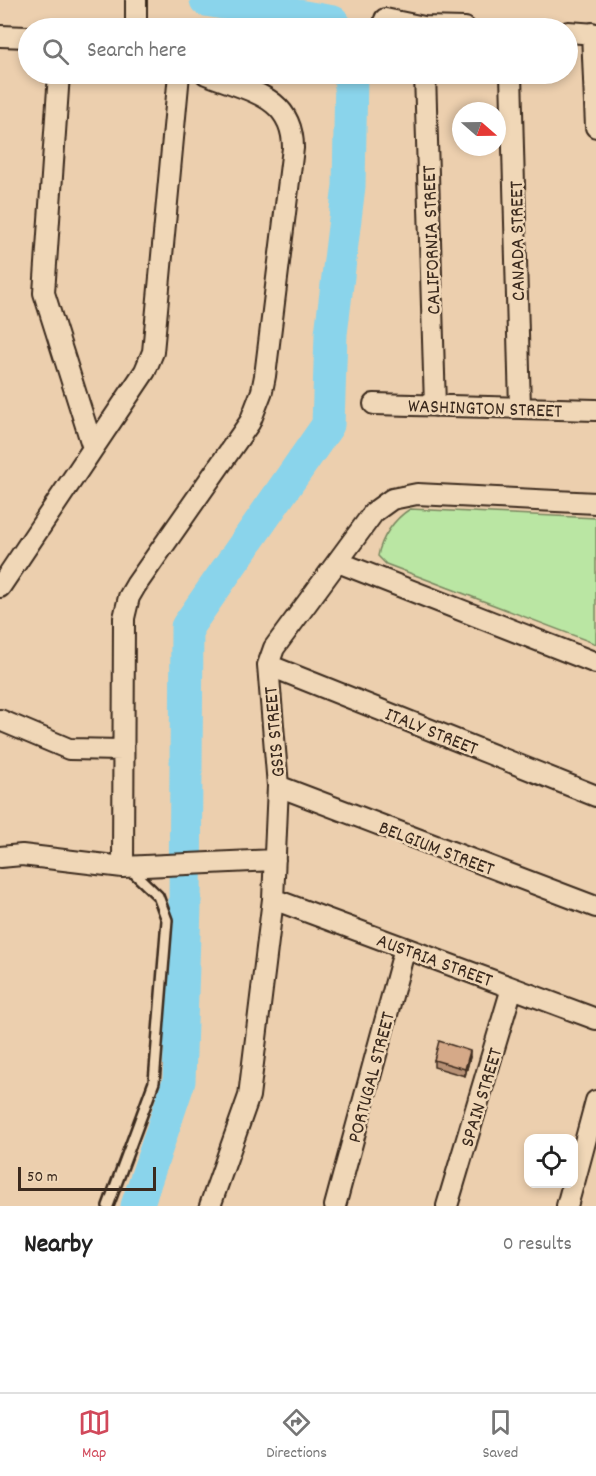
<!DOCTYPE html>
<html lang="en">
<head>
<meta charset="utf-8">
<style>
	:root { --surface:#fff; --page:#f6f6f6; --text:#222; --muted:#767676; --line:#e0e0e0; --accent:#d1495b }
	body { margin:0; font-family:Dekko,sans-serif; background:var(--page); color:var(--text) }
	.controls { position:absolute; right:18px; bottom:18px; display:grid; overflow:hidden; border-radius:12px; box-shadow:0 3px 9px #0003 }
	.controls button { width:54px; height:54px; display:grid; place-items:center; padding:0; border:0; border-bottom:2px solid var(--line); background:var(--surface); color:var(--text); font:30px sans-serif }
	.compass { position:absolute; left:452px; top:102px; width:54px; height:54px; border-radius:50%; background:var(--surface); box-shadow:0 3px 9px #0003; rotate:110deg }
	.scale { position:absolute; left:18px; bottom:15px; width:138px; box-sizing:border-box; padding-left:6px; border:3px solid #3b2a1e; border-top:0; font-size:16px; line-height:21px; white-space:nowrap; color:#3b2a1e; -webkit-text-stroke:4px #f0d7b7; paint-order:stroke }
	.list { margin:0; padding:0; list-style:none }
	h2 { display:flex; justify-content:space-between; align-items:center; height:78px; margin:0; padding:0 24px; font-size:26px }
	h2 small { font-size:20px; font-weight:400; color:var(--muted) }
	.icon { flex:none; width:33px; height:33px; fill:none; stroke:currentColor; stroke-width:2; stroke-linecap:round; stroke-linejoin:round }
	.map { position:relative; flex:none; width:596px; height:1206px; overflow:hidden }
	.search { position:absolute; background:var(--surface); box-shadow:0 3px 9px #0003; left:18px; right:18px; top:18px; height:66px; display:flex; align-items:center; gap:15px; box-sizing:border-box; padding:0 21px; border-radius:33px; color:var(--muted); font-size:22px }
	.sheet { height:186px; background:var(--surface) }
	nav { display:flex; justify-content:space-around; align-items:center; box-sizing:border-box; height:84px; border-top:2px solid var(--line); background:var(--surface); font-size:16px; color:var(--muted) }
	nav a { display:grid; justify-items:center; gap:3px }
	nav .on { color:var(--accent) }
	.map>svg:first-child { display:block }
	.green { fill:#bae6a3; stroke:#7a8860; stroke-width:1.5 }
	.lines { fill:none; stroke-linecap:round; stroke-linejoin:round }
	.river { stroke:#8ad4eb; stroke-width:33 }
	.service-casing { stroke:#3b2a1e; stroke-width:14 }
	.minor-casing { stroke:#3b2a1e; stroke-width:24 }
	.service { stroke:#f0d7b7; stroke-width:9 }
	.minor { stroke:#f0d7b7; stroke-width:20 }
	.wall { fill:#b79175; stroke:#3b2a1e; stroke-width:1.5 }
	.shaded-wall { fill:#95765f; stroke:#3b2a1e; stroke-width:1.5 }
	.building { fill:#d5a988; stroke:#3b2a1e; stroke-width:1.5 }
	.labels { text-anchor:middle; stroke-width:5; stroke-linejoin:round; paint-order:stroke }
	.street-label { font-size:20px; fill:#3b2a1e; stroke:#f0d7b7 }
</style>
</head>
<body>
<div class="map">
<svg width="596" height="1206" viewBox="0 0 596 1206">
	<rect width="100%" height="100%" fill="#eccfae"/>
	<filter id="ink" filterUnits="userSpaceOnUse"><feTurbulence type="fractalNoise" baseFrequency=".0167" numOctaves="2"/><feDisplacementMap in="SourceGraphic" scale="12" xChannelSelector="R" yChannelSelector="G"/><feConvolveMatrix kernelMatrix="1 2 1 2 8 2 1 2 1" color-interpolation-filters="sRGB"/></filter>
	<g filter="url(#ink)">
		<path class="green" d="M410,509L596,518V644L386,564L378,556C381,538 394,519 410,509Z"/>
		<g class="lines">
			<path class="river" d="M206,0L333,22L337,28
				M137,1206L179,1081L185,907L187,627L328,425L331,334L349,186L351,74"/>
			<g class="service-casing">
				<path id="service" d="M108,1206L154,1082L167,920L158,896L129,868"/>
			</g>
			<g class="minor-casing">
				<path id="minor" d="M136,0V28
					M385,19L424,27L465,28
					M568,32L596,34
					M592,33L596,127
					M0,36L28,37
					M59,74L44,293L93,448
					M425,74L435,406
					M511,74L520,408
					M374,404L596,410
					M338,562L596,663
					M0,587L145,371L153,352L179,74
					M268,665L596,796
					M0,720L69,749L122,750
					M278,786L596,907
					M0,857L22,855L123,867L275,860
					M123,867L124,618L129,597L136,585L250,422L262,391L265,376L293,148C293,95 247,91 206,74
					M273,899L596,1019
					M574,1183L596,1101
					M210,1206L249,1096L273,899L278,786L268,665L274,648L374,512L392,499L417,494L596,503
					M335,1206L405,948
					M447,1206L512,988
					M567,1206L573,1184"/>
			</g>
			<use href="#service" class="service"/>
			<use href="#minor" class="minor"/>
		</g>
		<path class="wall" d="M470,1057L465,1076L434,1067V1060Z"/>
		<path class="shaded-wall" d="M470,1051V1057L465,1076V1069Z"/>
		<path class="building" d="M439,1041L470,1051L465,1069L434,1060Z"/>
	</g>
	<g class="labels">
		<g class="street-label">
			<text transform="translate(430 240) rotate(-92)" y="7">CALIFORNIA STREET</text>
			<text transform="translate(516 241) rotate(-91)" y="7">CANADA STREET</text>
			<text transform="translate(485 407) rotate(2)" y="7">WASHINGTON STREET</text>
			<text transform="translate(432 730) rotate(22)" y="7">ITALY STREET</text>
			<text transform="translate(273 732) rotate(-95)" y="7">GSIS STREET</text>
			<text transform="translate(437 847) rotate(21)" y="7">BELGIUM STREET</text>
			<text transform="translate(435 959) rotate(20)" y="7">AUSTRIA STREET</text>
			<text transform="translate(370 1077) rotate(-75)" y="7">PORTUGAL STREET</text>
			<text transform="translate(480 1097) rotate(-73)" y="7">SPAIN STREET</text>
		</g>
	</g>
</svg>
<div class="controls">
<button><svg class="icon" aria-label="locate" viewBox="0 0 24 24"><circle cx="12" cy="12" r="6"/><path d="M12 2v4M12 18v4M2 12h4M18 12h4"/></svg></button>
</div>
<svg class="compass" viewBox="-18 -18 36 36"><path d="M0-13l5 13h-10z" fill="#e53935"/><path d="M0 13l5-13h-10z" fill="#767676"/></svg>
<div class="scale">50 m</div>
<div class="search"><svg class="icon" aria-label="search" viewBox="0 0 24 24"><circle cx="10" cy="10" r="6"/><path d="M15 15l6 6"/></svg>Search here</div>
</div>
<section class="sheet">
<h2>Nearby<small>0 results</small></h2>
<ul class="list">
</ul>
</section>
<nav>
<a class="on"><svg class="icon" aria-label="map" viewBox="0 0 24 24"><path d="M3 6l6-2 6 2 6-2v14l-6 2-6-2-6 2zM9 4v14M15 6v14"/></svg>Map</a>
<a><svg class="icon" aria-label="directions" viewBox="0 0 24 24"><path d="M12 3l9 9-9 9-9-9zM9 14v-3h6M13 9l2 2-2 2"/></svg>Directions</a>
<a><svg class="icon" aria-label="saved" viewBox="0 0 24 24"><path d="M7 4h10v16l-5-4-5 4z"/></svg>Saved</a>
</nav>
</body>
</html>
